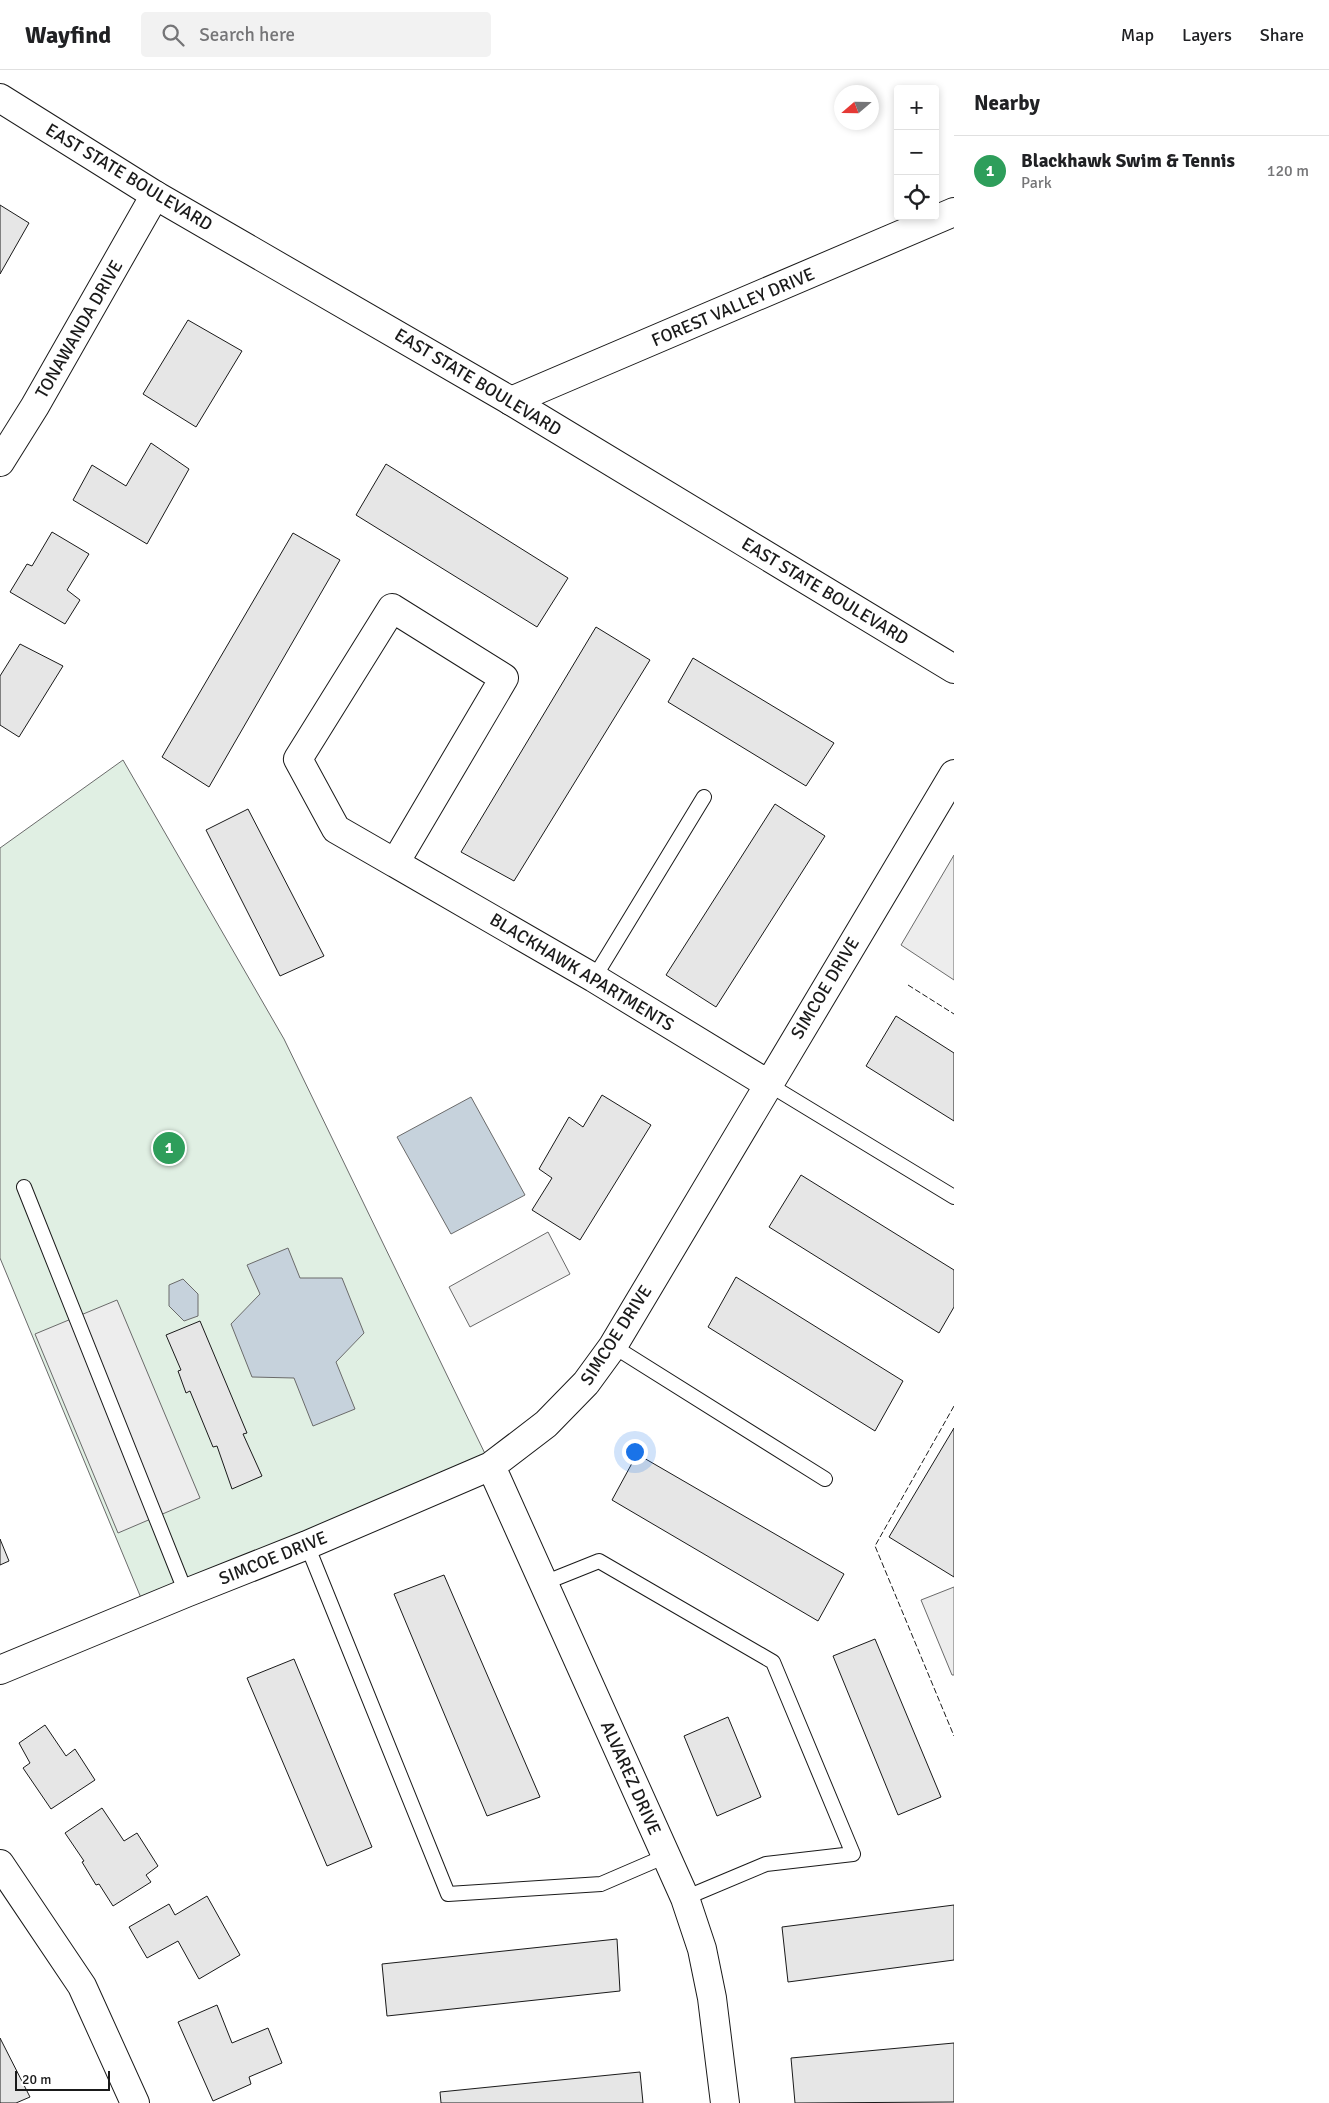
<!DOCTYPE html>
<html lang="en">
<head>
<meta charset="utf-8">
<style>
	:root { --surface:#fff; --page:#f2f2f2; --text:#202124; --muted:#757577; --line:#e0e0e0; --accent:#7c3aed }
	body { margin:0; font-family:Signika,sans-serif; background:var(--page); color:var(--text) }
	.controls { position:absolute; right:15px; top:15px; display:grid; overflow:hidden; border-radius:5px; box-shadow:0 2px 8px #0003 }
	.controls button { width:45px; height:45px; display:grid; place-items:center; padding:0; border:0; border-bottom:1px solid var(--line); background:var(--surface); color:var(--text); font:25px sans-serif }
	.compass { position:absolute; left:834px; top:15px; width:45px; height:45px; border-radius:50%; background:var(--surface); box-shadow:0 2px 8px #0003; rotate:250deg }
	.scale { position:absolute; left:15px; bottom:12px; width:95px; box-sizing:border-box; padding-left:5px; border:2px solid #1a1a1a; border-top:0; font-size:14px; line-height:18px; white-space:nowrap; color:#1a1a1a; -webkit-text-stroke:4px #fff; paint-order:stroke }
	.you { position:absolute; left:634px; top:1381px; width:18px; height:18px; margin:-12px; border:4px solid #fff; border-radius:50%; background:#1a73e8; box-shadow:0 0 0 8px #1a73e833 }
	.badge { display:grid; place-items:center; width:32px; height:32px; border-radius:50%; background:var(--accent); color:#fff; font-size:16px; font-weight:700 }
	.pin { position:absolute; translate:-50% -50%; border:2px solid #fff; box-shadow:0 1px 5px #0006 }
	.list { margin:0; padding:0; list-style:none }
	h2 { display:flex; justify-content:space-between; align-items:center; height:65px; margin:0; padding:0 20px; font-size:21px }
	h2 small { font-size:16px; font-weight:400; color:var(--muted) }
	.list li { display:grid; grid-template-columns:32px 1fr auto; gap:15px; align-items:center; box-sizing:border-box; height:70px; padding:0 20px; border-top:1px solid var(--line) }
	.list b { display:block; font-size:19px; white-space:nowrap }
	.list p { margin:0; font-size:16px; white-space:nowrap; color:var(--muted) }
	.list em { font-size:16px; font-style:normal; color:var(--muted) }
	.icon { flex:none; width:28px; height:28px; fill:none; stroke:currentColor; stroke-width:2; stroke-linecap:round; stroke-linejoin:round }
	.map { position:relative; flex:none; width:954px; height:2033px; overflow:hidden }
	header { display:flex; align-items:center; gap:30px; box-sizing:border-box; height:70px; padding:0 25px; background:var(--surface); border-bottom:1px solid var(--line) }
	header strong { font-size:24px }
	nav { display:flex; gap:28px; margin-inline-start:auto; font-size:18px }
	.search { width:350px; height:45px; background:var(--page); display:flex; align-items:center; gap:12px; box-sizing:border-box; padding:0 18px; border-radius:5px; color:var(--muted); font-size:19px }
	main { display:flex }
	aside { flex:1; background:var(--surface) }
	.map>svg:first-child { display:block }
	.green { fill:#e0efe3; stroke:#6a6a6a }
	.parking { fill:#ededed; stroke:#6a6a6a }
	.water { fill:#c6d2dc; stroke:#6a6a6a }
	.building { fill:#e6e6e6; stroke:#1a1a1a }
	.lines { fill:none; stroke-linecap:round; stroke-linejoin:round }
	.service-casing { stroke:#1a1a1a; stroke-width:16 }
	.minor-casing { stroke:#1a1a1a; stroke-width:30 }
	.primary-casing { stroke:#1a1a1a; stroke-width:30 }
	.service { stroke:#fff; stroke-width:14 }
	.minor { stroke:#fff; stroke-width:28 }
	.primary { stroke:#fff; stroke-width:28 }
	.fence { stroke:#1a1a1a; stroke-width:1; stroke-dasharray:6 2.5; stroke-linecap:butt }
	.labels { text-anchor:middle; stroke-width:4; stroke-linejoin:round; paint-order:stroke }
	.street-label { font-size:18px; fill:#1a1a1a; stroke:#fff }
</style>
</head>
<body>
<header>
<strong>Wayfind</strong>
<div class="search"><svg class="icon" aria-label="search" viewBox="0 0 24 24"><circle cx="10" cy="10" r="6"/><path d="M15 15l6 6"/></svg>Search here</div>
<nav><a>Map</a><a>Layers</a><a>Share</a></nav>
</header>
<main>
<div class="map">
<svg width="954" height="2033" viewBox="0 0 954 2033">
	<rect width="100%" height="100%" fill="#fff"/>
	<path class="green" d="M123,690L284,969L491,1396L146,1540L0,1188V778Z"/>
	<path class="parking" d="M954,785V910L901,875Z
		M548,1162L570,1204L470,1257L449,1217Z
		M117,1230L200,1428L118,1463L35,1264Z
		M954,1517V1605H952L921,1530Z"/>
	<path class="water" d="M471,1027L525,1125L451,1164L397,1067Z
		M288,1178L300,1208H342L364,1263L336,1292L355,1339L313,1356L294,1308L252,1307L231,1254L260,1224L247,1195Z
		M183,1209L198,1224V1246L184,1251L169,1236V1215Z"/>
	<path class="building" d="M0,135L29,153L0,204Z
		M188,250L242,281L196,357L143,324Z
		M151,373L189,399L147,474L73,430L92,395L126,416Z
		M386,394L568,508L537,557L356,445Z
		M52,462L89,484L67,520L80,530L65,554L10,522L27,494L32,496Z
		M293,463L340,490L209,717L162,687Z
		M596,557L650,590L514,811L461,782Z
		M20,574L63,596L19,667L0,655V606Z
		M693,588L834,673L806,716L668,632Z
		M775,734L825,766L716,937L666,905Z
		M248,739L324,886L280,906L206,760Z
		M896,946L954,983V1051L866,996Z
		M602,1025L651,1055L580,1170L532,1140L552,1108L539,1099L569,1047L583,1057Z
		M801,1105L954,1200V1237L939,1263L769,1157Z
		M736,1207L903,1311L875,1361L708,1257Z
		M200,1251L247,1363L243,1364L262,1406L232,1419L217,1376L213,1377L190,1321L186,1323L178,1301L181,1300L166,1265Z
		M954,1358V1507L889,1467Z
		M637,1384L844,1504L818,1551L612,1430Z
		M0,1469L9,1491L0,1495Z
		M444,1505L540,1727L487,1746L394,1524Z
		M875,1569L941,1727L898,1745L833,1586Z
		M294,1589L372,1777L327,1796L247,1608Z
		M728,1647L761,1727L717,1746L684,1666Z
		M45,1655L66,1686L75,1679L95,1710L51,1739L23,1698L30,1693L19,1673Z
		M102,1738L124,1771L137,1763L158,1796L146,1805L151,1812L113,1836L99,1814L96,1815L82,1792L84,1791L65,1763Z
		M207,1826L240,1885L199,1909L178,1871L147,1888L129,1857L169,1834L175,1845Z
		M954,1835V1890L788,1912L782,1857Z
		M617,1869L620,1921L387,1946L382,1894Z
		M217,1935L232,1973L268,1958L282,1993L249,2007L251,2014L213,2031L178,1952Z
		M0,1968L30,2027L16,2033H0Z
		M954,1973V2032L795,2033L791,1988Z
		M640,2002L643,2033H441L440,2022Z"/>
	<g class="lines">
		<g class="service-casing">
			<path id="service" d="M594,908L704,727
				M768,1014L954,1127
				M24,1117L186,1523
				M613,1276L825,1409
				M307,1475L448,1824L601,1814L666,1786
				M544,1513L599,1491L773,1592L853,1784L766,1794L685,1828"/>
		</g>
		<g class="minor-casing">
			<path id="minor" d="M511,331L954,142
				M0,392L35,336L155,125
				M395,793L336,759L298,689L392,538L504,608L395,793L594,908L768,1014
				M491,1396L685,1828L702,1879L712,1928L725,2033
				M0,1600L186,1523L307,1475L491,1396L546,1354L586,1313L613,1276L954,704
				M0,1794L82,1916L135,2033"/>
		</g>
		<g class="primary-casing">
			<path id="primary" d="M0,28L155,125L511,331L954,599"/>
		</g>
		<use href="#service" class="service"/>
		<use href="#minor" class="minor"/>
		<use href="#primary" class="primary"/>
		<path class="fence" d="M908,915L954,944
			M954,1336L875,1476L954,1666"/>
	</g>
	<g class="labels">
		<g class="street-label">
			<text transform="translate(129 107) rotate(31)" y="6">EAST STATE BOULEVARD</text>
			<text transform="translate(733 237) rotate(-23)" y="6">FOREST VALLEY DRIVE</text>
			<text transform="translate(79 259) rotate(-60)" y="6">TONAWANDA DRIVE</text>
			<text transform="translate(478 312) rotate(31)" y="6">EAST STATE BOULEVARD</text>
			<text transform="translate(825 521) rotate(31)" y="6">EAST STATE BOULEVARD</text>
			<text transform="translate(582 902) rotate(31)" y="6">BLACKHAWK APARTMENTS</text>
			<text transform="translate(825 918) rotate(-59)" y="6">SIMCOE DRIVE</text>
			<text transform="translate(616 1265) rotate(-57)" y="6">SIMCOE DRIVE</text>
			<text transform="translate(273 1488) rotate(-22)" y="6">SIMCOE DRIVE</text>
			<text transform="translate(631 1708) rotate(66)" y="6">ALVAREZ DRIVE</text>
		</g>
	</g>
</svg>
<div class="controls">
<button>+</button>
<button>−</button>
<button><svg class="icon" aria-label="locate" viewBox="0 0 24 24"><circle cx="12" cy="12" r="6"/><path d="M12 2v4M12 18v4M2 12h4M18 12h4"/></svg></button>
</div>
<svg class="compass" viewBox="-18 -18 36 36"><path d="M0-13l5 13h-10z" fill="#e53935"/><path d="M0 13l5-13h-10z" fill="#757577"/></svg>
<div class="scale">20 m</div>
<div class="you"></div>
<div class="pin badge" style="left:169px;top:1078px;background:#2e9e5b">1</div>
</div>
<aside>
<h2>Nearby<small></small></h2>
<ul class="list">
<li><span class="badge" style="background:#2e9e5b">1</span><div><b>Blackhawk Swim &amp; Tennis</b><p>Park</p></div><em>120 m</em></li>
</ul>
</aside>
</main>
</body>
</html>
